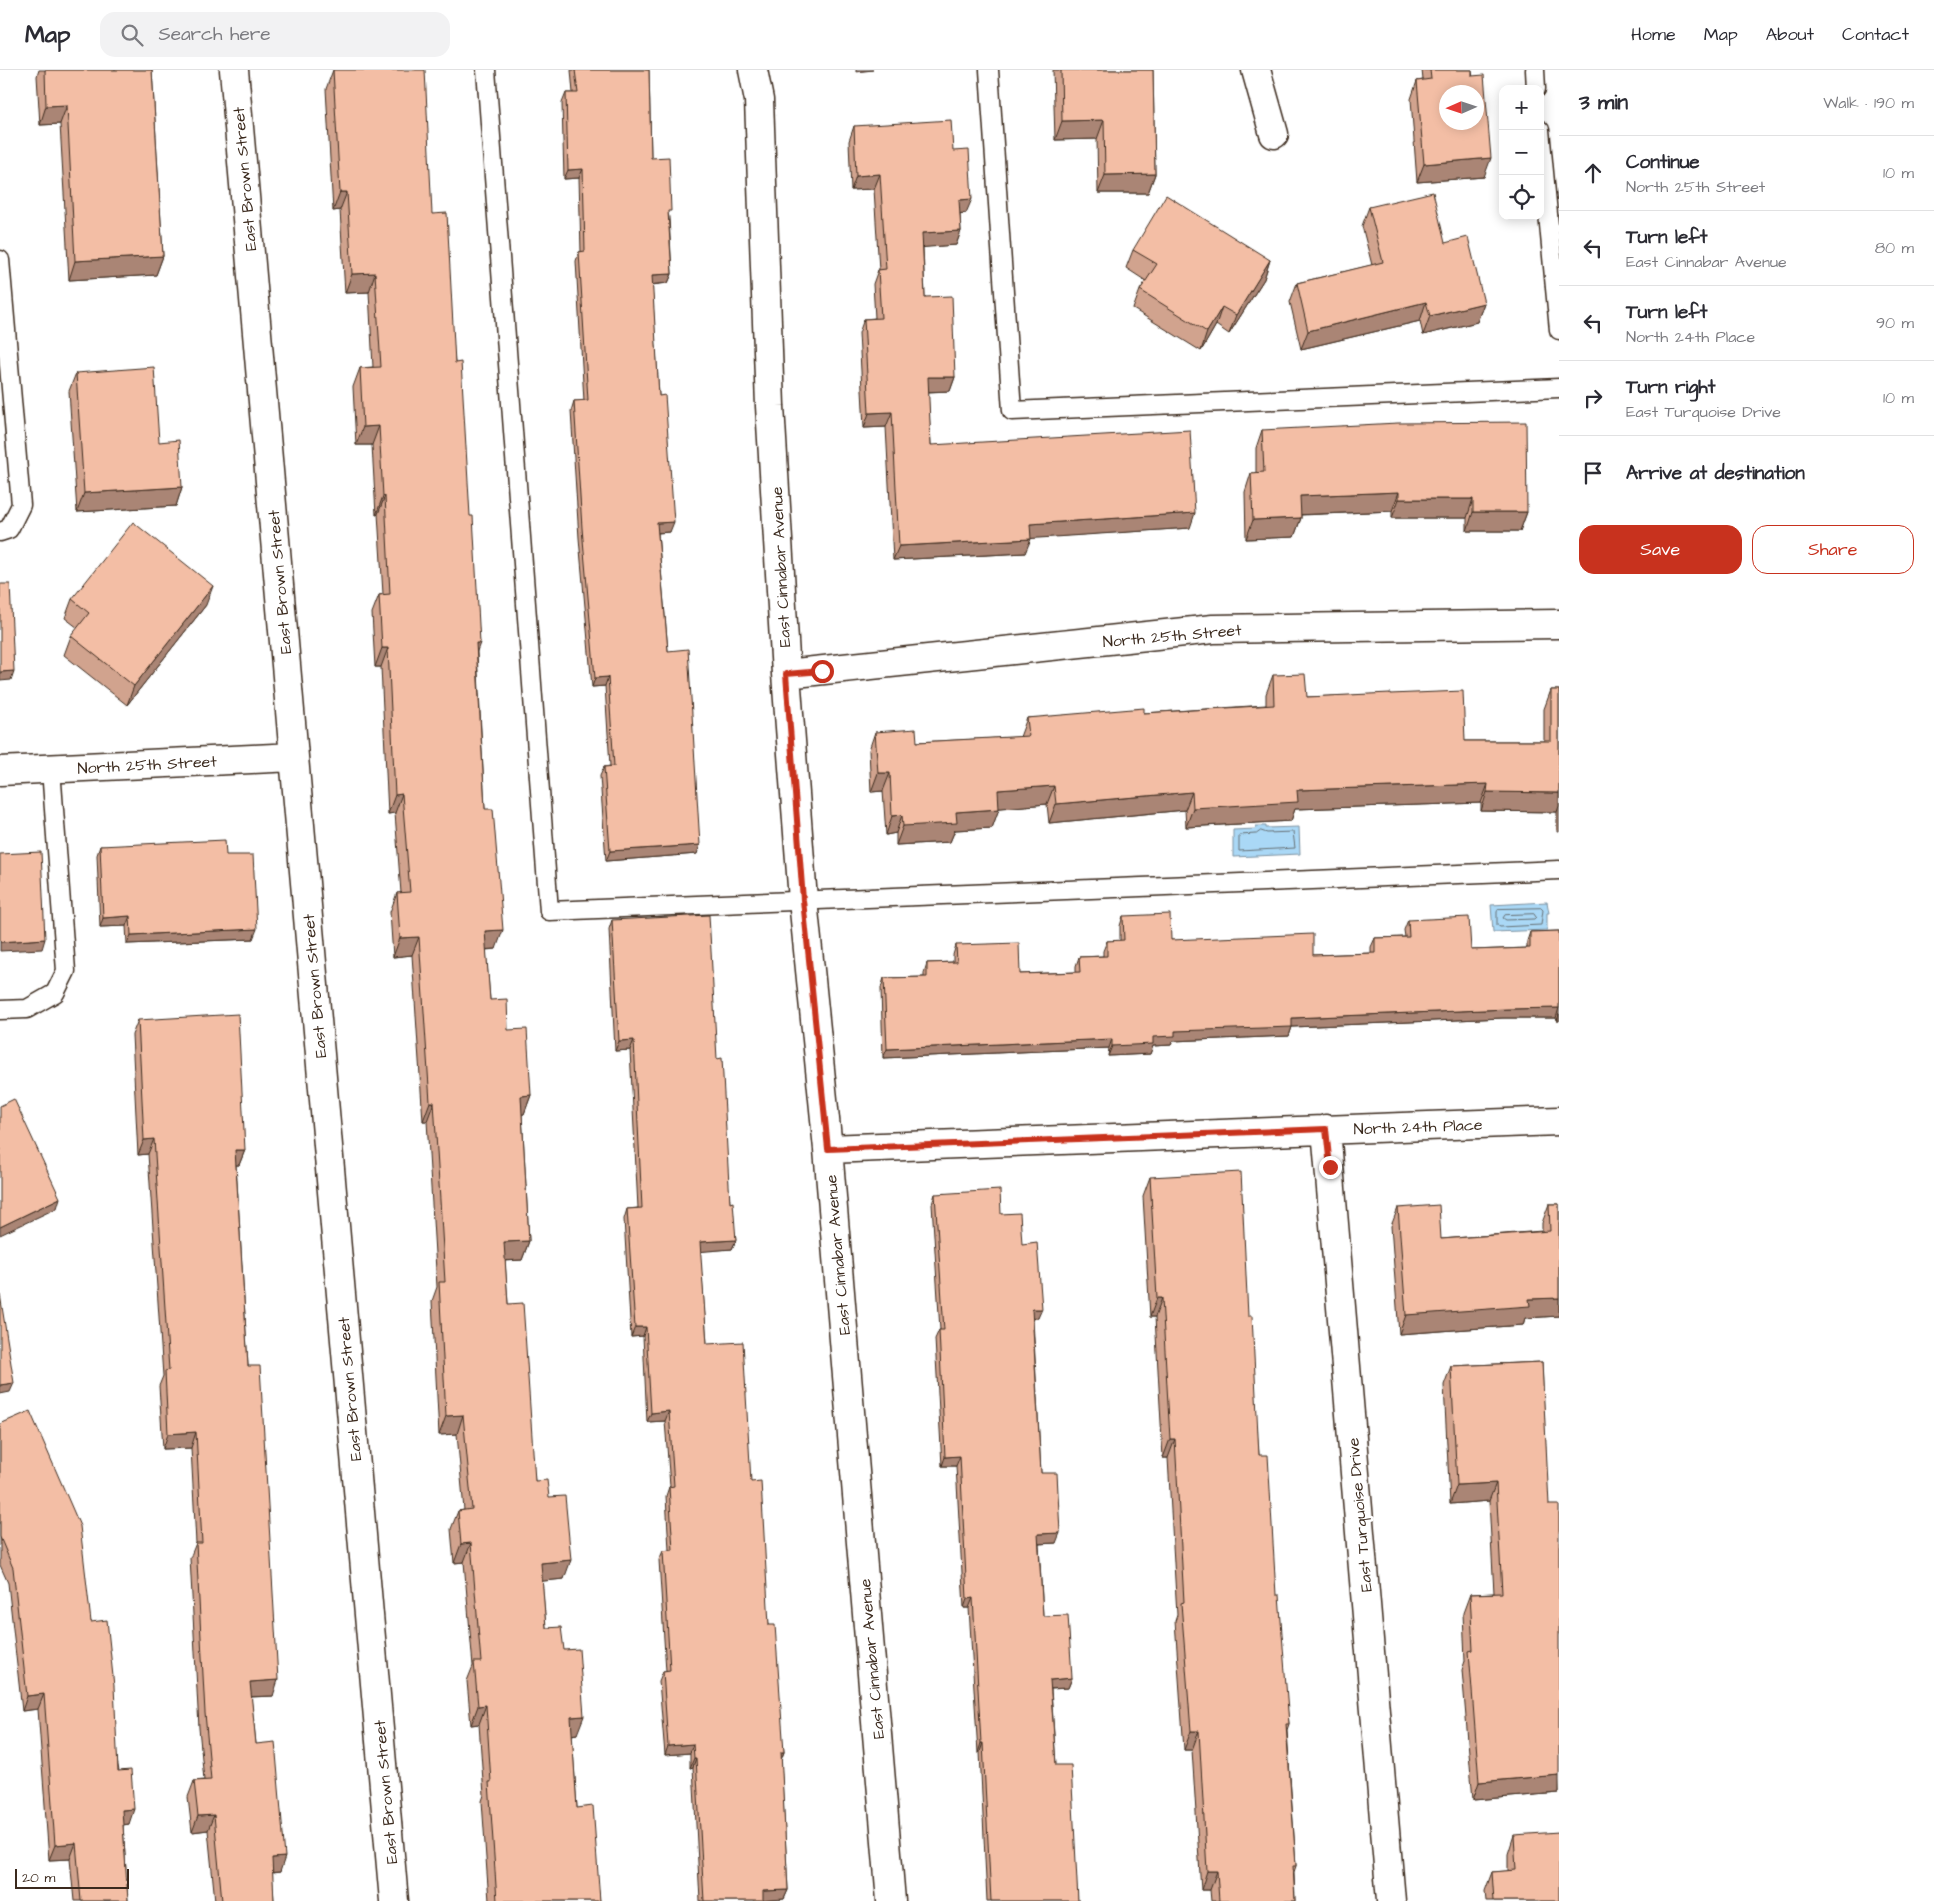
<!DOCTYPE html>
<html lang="en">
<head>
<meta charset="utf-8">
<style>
	:root { --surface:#fff; --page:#f2f2f3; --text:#2b2b33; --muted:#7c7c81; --line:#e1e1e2; --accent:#c8321e }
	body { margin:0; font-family:"Architects Daughter",sans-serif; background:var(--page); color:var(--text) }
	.controls { position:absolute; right:15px; top:15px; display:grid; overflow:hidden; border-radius:10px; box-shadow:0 2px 12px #0003 }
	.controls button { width:45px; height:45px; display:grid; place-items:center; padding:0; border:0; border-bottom:1px solid var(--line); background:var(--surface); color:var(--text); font:25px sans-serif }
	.compass { position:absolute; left:1439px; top:15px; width:45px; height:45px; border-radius:50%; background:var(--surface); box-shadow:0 2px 12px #0003; rotate:267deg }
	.scale { position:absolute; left:15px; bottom:12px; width:114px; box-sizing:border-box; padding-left:5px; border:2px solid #3b2a1e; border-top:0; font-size:14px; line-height:18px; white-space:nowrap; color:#3b2a1e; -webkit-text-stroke:4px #fff; paint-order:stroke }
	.stop { position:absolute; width:15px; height:15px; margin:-11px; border:4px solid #c8321e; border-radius:50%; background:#fff }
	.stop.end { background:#c8321e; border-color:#fff; box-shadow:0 1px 5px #0008 }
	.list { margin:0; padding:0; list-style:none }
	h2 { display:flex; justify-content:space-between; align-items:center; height:65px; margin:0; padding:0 20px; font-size:21px }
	h2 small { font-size:16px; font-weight:400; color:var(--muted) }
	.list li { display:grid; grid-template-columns:32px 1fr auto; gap:15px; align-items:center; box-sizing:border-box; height:75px; padding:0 20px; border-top:1px solid var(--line) }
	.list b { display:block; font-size:19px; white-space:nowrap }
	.list p { margin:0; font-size:16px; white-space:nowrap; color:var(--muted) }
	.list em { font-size:16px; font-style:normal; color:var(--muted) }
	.actions { display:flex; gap:10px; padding:15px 20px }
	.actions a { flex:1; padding:11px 0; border:1px solid var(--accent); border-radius:15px; text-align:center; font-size:18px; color:var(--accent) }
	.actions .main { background:var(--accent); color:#fff }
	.icon { flex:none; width:28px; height:28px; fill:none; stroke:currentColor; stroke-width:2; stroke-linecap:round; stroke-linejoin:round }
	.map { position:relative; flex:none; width:1559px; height:1831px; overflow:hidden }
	header { display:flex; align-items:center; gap:30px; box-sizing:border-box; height:70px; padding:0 25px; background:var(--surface); border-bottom:1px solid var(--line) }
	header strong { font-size:24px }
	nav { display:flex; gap:28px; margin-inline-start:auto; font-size:18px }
	.search { width:350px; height:45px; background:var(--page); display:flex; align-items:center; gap:12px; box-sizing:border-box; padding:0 18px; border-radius:15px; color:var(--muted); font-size:19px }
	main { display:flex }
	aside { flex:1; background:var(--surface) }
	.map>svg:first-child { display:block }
	.water { fill:#aad8f6; stroke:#7e92a0 }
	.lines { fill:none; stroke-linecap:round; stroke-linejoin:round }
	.shore { stroke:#677074; stroke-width:1 }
	.lane-casing { stroke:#3b2a1e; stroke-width:21 }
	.street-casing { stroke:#3b2a1e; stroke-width:31 }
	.lane { stroke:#fff; stroke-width:18 }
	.street { stroke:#fff; stroke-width:28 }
	.wall { fill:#d1a38e; stroke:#3b2a1e }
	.shaded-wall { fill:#aa8574; stroke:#3b2a1e }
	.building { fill:#f3bea5; stroke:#3b2a1e; fill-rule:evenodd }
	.route { stroke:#c8321e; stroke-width:6 }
	.labels { text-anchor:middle; stroke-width:5; stroke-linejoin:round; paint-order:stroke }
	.street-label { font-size:16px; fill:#3b2a1e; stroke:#fff }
</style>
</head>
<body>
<header>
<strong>Map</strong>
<div class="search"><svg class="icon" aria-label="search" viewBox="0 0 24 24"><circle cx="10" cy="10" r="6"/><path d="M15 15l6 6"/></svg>Search here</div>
<nav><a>Home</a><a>Map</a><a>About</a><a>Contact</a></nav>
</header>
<main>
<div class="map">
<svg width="1559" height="1831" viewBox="0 0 1559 1831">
	<rect width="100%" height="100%" fill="#fff"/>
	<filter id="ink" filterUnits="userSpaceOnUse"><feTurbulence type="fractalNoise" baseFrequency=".02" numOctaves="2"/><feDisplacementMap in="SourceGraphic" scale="10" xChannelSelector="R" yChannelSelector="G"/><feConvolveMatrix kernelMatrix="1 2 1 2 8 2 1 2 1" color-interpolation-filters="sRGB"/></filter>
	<g filter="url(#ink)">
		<path class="water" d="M1256,756H1266V758L1299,757L1300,784L1233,787V760L1256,759Z
			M1547,832L1549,843H1547V860L1493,862L1491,835Z"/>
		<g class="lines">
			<path class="shore" d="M1261,761L1267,763L1293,762L1295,778L1239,781V765L1256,764Z
				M1541,838L1543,840L1541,855L1500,857L1497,855V842L1498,839Z
				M1534,844L1536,847L1534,849L1506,850L1503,848L1505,845Z"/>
			<g class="lane-casing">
				<path id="lane" d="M486,0L549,841L1559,800
					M989,0L1012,341L1559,318
					M1535,0L1536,19
					M1540,60L1559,260
					M0,190L21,435L9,459L0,462
					M0,940L27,939L55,923L66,901L51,699"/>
			</g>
			<g class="street-casing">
				<path id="street" d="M234,0L394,1831
					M753,0L759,30L770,336L786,604L803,830L828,1079L891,1831
					M1256,0L1274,64
					M786,604L1213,559L1559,554
					M0,701L294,687
					M1326,1059L1391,1831
					M828,1079L1559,1051"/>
			</g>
			<use href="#lane" class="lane"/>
			<use href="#street" class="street"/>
		</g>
		<path class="wall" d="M39,0H152L163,186L156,205L69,210L60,54L40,55L37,6Z
			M333,0L432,144L455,293L477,582L485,739L496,879L486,880L490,930L508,960L531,1025L524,1044H522L529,1171L522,1190L505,1191L508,1234L535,1411L549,1427L564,1509L542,1511L546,1558L564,1580L577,1664L572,1665L577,1738L600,1831H489L482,1731L484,1725L479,1654L471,1655L467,1611L473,1596L464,1492L454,1493L451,1459L458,1441L464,1440L457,1364L439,1365L432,1231L437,1217L427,1051H423L412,885L393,887L390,842L397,823H401L395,743L388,744L381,597H375L372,543L379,525L383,524L378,444L376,445L372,375H356L353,317L360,298L373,297L369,222L345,223L340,140L333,141L326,19Z
			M571,0H649L651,88L669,147L672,204L668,213L652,215L659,326L670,462L658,463L668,581L697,784L606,791L600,706L604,697L610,696L605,616L592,617L579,468L571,341L574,331H584L576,191L579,182H581L579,108L564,109L562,33L566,23H573Z
			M1053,0H1153L1155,104L1148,123H1098L1097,69L1055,70Z
			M1422,0H1472L1484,107L1417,112L1411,29L1417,11L1423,10Z
			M854,56L953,81L966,143L960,144L961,161L956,175L923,177L925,227L955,307L950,321L928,322L931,375L1190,458L1030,468L1025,483L893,490L886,357L864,358L859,263L864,249L875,248L873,214L878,200H879L874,119L851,120L849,71Z
			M1369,137L1445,173L1484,233L1477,252L1423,265L1420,251L1301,279L1290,232L1297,213L1372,195L1362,156Z
			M1133,180L1270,190L1264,209L1229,264L1216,255L1201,281L1133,239L1140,220L1146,211L1126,198Z
			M76,303L159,372L182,417L176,436L77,442L69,321Z
			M1262,360L1527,442L1520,461H1467V448H1392V441L1301,445V448L1294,467L1246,469L1245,422L1251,403H1256V378Z
			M72,529L206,535L127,635L64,585L71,566L78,558L65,548Z
			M1273,605L1307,627L1390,624L1465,671H1544V639L1551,620H1559V762H1557V742L1481,741V733L1295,739L1291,751L1186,757L1185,740L1049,753L1047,734L999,738L992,758L955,760L950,772L896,775V763L886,765L883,721L871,722L869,680L875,662L917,672L1020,667L1027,648L1144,643L1266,635V624Z
			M100,776L226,785L253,869L127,874L126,856L100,857L97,785Z
			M1123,846L1171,870L1313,885L1371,883V877L1375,868L1405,867L1404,860L1408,850L1471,880L1527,878V871L1530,862L1559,861V951H1557L1556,948H1503L1292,957L1289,966L1173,971L1171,975L1153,976L1150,984L1108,986L1109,978L883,988L881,918L884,908L924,907V903L927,893L953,892V885L956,875L1020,904L1076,902V896L1079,887L1103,886V881L1107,871H1120V856Z
			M612,850L717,989L730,1133L736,1170L732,1179L700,1181L707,1274L751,1412L769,1555L784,1682L781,1690L788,1820L784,1829L763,1831H700L693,1697L690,1698V1683L665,1685L659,1611L663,1601H666L659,1490L663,1481L669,1480L666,1426L669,1417L670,1416L665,1351L647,1352L643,1266L631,1267L624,1149L627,1139L638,1138L630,980L615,981L609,859Z
			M138,950L245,1080L239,1095H236L248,1296L273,1626L251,1627L256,1674L280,1802L272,1803L274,1831H215L208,1760L192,1762L188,1727L194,1711L204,1710L199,1658L190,1488L196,1473L191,1378L163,1379L159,1316L163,1306L148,1084L138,1085L132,965Z
			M1150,1107L1248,1246L1259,1385L1289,1654L1287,1660L1296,1796L1294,1802L1295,1831H1211L1210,1820H1201L1192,1680H1184L1175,1551L1177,1545L1168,1388H1163L1155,1247H1150L1143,1126Z
			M935,1124L1001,1144L1022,1174L1038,1248L1033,1249L1041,1403L1056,1473L1039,1474L1043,1546L1072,1608L1068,1618L1051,1619L1056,1695L1078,1831H987L980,1682L978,1683L969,1538H964L956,1396H942L935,1269L939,1260H940L932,1134Z
			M1549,1134H1559V1246L1525,1248L1523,1255L1399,1264L1391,1156L1398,1138L1441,1169L1542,1161V1153Z
			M1542,1292L1559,1723L1473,1730L1462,1600L1465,1591L1463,1543L1470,1524L1494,1523L1489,1431L1450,1434L1444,1315L1451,1296Z
			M0,1354L91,1552L129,1754L123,1755L128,1831H74L70,1789L49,1790L38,1639L22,1641L8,1513L0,1495Z
			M1514,1765L1559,1831H1486L1485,1821L1492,1802L1508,1801V1784Z"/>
		<path class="shaded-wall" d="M856,0H873L856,2Z
			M67,35L60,54L40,55L46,36Z
			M1104,50L1097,69L1055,70L1062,51Z
			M1491,88L1484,107L1417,112L1424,94Z
			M583,99L579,108L564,109L568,100Z
			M880,104L874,119L851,120L856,106Z
			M1155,104L1148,123H1098L1105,105Z
			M340,122H347L340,140L333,141Z
			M972,129L966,143L954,144L959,130Z
			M961,161L956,175L917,178L922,163Z
			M163,186L156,205L69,210L75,191Z
			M1270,190L1264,209L1229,264L1236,245Z
			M375,203L369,222L345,223L352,204Z
			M672,204L668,213L648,215L652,205Z
			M1426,232L1420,251L1301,279L1308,261Z
			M1484,233L1477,252L1423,265L1430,246Z
			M1222,237L1216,255L1201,281L1207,262Z
			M928,307H955L950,321L922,322Z
			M892,342L886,357L864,358L869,343Z
			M379,356L372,375H356L363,357Z
			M182,417L176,436L77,442L84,423Z
			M1399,422L1392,441L1294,445L1300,426Z
			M383,426H385L378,444L376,445Z
			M1399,429H1473L1467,448H1392Z
			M1473,442H1527L1520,461H1467Z
			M1195,443L1190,458L1024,469L1030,454Z
			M1301,448L1294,467L1246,469L1253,450Z
			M674,452L670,462L654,463L657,453Z
			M1031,469L1025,483L893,490L899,476Z
			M213,516L206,535L127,635L134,616Z
			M476,573H480L473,592Z
			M382,578H388L381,597H375Z
			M14,601L11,610L0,611V602Z
			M608,607L605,616L592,617L595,608Z
			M878,703H890L883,721L871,722Z
			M1488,714L1481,733L1295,739L1291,751L1186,757L1193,738L1297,720Z
			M1054,716L1047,734L991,739L998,720Z
			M1192,722L1185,740L1049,753L1056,734Z
			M1487,722L1559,723V736L1557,742L1481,741Z
			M402,724L395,743L388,744L395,725Z
			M999,739L992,758L955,760L950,772L896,775L903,756L956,742Z
			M902,745L896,763L886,765L892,746Z
			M700,775L697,784L606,791L610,781Z
			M130,846L126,856L100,857L103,848Z
			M257,859L253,869L127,874L131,865Z
			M503,860L496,879L478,880L485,861Z
			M419,867L412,885L393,887L400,868Z
			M45,869L42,879L0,881V872Z
			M1559,938L1556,948H1503L1292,957L1289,966L1173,971L1171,975L1153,976L1150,984L1108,986L1112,976L1175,961L1292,948L1507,939Z
			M1559,944V951H1557Z
			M1112,969L1109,978L883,988L887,979Z
			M634,970L630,980L615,981L619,971Z
			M531,1025L524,1044L514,1045L521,1026Z
			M430,1032H434L427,1051H423Z
			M154,1069L148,1084L138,1085L144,1070Z
			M235,1080H245L239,1095H229Z
			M60,1128L57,1138L0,1165V1157Z
			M736,1170L732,1179L696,1182L700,1172Z
			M529,1171L522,1190L498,1191L504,1172Z
			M1157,1228H1162L1155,1247H1150Z
			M1559,1228V1246L1525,1248L1523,1255L1399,1264L1406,1245L1529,1229Z
			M1032,1239H1042L1038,1248L1029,1249Z
			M635,1257H646L643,1266L631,1267Z
			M14,1313L10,1322L0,1324V1315Z
			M669,1341L665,1351L647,1352L651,1343Z
			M463,1345L457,1364L439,1365L446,1346Z
			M196,1362L191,1378L163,1379L168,1364Z
			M1170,1369H1175L1168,1388H1163Z
			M960,1386L956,1396H942L945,1387Z
			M1496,1413L1489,1431L1450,1434L1457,1415Z
			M1060,1463L1056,1473L1035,1474L1038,1464Z
			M471,1473L464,1492L454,1493L461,1474Z
			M571,1490L564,1509L534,1512L541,1493Z
			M973,1528L969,1538H964L967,1529Z
			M1072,1608L1068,1618L1047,1619L1050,1610Z
			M278,1610L273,1626L245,1627L250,1612Z
			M44,1624L38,1639L22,1641L27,1626Z
			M486,1635L479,1654L471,1655L478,1636Z
			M584,1646L577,1664L564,1666L571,1647Z
			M1191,1661H1199L1192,1680H1184Z
			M981,1673H983L980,1682L978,1683Z
			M693,1674L690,1683L665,1685L668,1676Z
			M781,1682H784L780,1692Z
			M694,1688H696L693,1697L690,1698Z
			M1559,1705V1723L1473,1730L1479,1712Z
			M134,1739L129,1754L116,1756L122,1740Z
			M214,1745L208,1760L192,1762L198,1746Z
			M76,1773L70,1789L49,1790L55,1775Z
			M285,1787L280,1802L266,1803L272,1788Z
			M1207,1801H1217L1210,1820H1201Z
			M788,1820L784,1829L759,1831L763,1821Z"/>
		<path class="building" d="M45,0H152L163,186L75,191L67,35L46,36Z
			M333,0H425L432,144L447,143L455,293L461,292L470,446H473L480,573H476L485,739H493L503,860L485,861L490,930L507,929L508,960L527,959L531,1025L521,1026L529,1171L504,1172L508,1234L523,1233L535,1411L547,1410L549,1427L565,1426L571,1490L541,1493L546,1558L561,1557L564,1580L579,1579L584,1646L571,1647L577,1738L593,1736L600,1831H497L489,1712H491L486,1635L478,1636L474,1592H481L471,1473L461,1474L458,1441L472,1439L463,1345L446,1346L439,1212H445L434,1032H430L419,867L400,868L397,823L410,822L402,724L395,725L388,578H382L379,525L390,524L385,426H383L379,356L363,357L360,298L381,297L375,203L352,204L347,122H340Z
			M575,0H649L651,88L669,87L671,141H668L672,204L652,205L659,326L665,325L674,452L657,453L668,581L688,579L700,775L610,781L604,697L614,696L608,607L595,608L582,458L574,331L588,330L579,182L585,181L583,99L568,100L566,23H578Z
			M1061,0H1153L1155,104L1105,105L1104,50L1062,51Z
			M1430,0H1472V6L1484,5L1491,88L1424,94L1417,11L1431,9ZM1446,22H1476V52H1446Z
			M951,50L953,81L969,80L972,129L959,130L961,161L922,163L925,227L952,226L955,307H928L931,375L1190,360L1195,443L1030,454L1031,469L899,476L892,342L869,343L864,249L881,248L878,200L886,199L880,104L856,106L854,56Z
			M1433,122L1445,173L1468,167L1484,233L1430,246L1426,232L1308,261L1297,213L1383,192L1369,137Z
			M1166,125L1270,190L1236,245L1222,237L1207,262L1140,220L1157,194L1133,180Z
			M154,297L159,372L179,370L182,417L84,423L76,303Z
			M1526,352L1527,442H1473V429H1399V422L1300,426L1301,448L1253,450L1251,403L1264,402L1262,360L1398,353Z
			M133,452L213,516L134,616L71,566L89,543L72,529Z
			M0,514H10L14,601L0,602Z
			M1305,604L1307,627L1390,623V624L1463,621L1465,671H1551V620H1559V723L1487,722L1488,714L1297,720L1298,732L1193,738L1192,722L1056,734L1054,716L998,720L999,739L956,742L957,753L903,756L902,745L892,746L890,703H878L875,662L916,659L917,672L1029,666L1027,648L1144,638V643L1274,635L1273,605Z
			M225,770L226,785H253L257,859L131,865L130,846L103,848L100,776Z
			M41,782L45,869L0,872V784Z
			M1170,844L1171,870L1313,864V885L1375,883V868L1409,867L1408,850L1469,847L1471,880L1530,878V862L1559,861V938L1507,939L1292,948V957L1175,961V966L1153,967V974L1112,976V969L887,979L884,908L927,907V893L957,892L956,875L1019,873L1020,904L1080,902L1079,887L1107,886V871L1124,870L1123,846Z
			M709,845L717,989L722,988L730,1133L733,1132L736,1170L700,1172L707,1274L743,1272L751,1412L761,1411L769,1555H775L784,1682H781L788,1820L763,1821V1831H704L696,1688H694L693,1674L668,1676L663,1601L670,1600L663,1481L673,1480L669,1417L674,1416L669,1341L651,1343L646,1257H635L627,1139L642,1138L634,970L619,971L612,850Z
			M238,944L245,1080H235L248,1296H260L278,1610L250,1612L256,1674L275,1672L285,1787L272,1788L274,1831H222L214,1745L198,1746L194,1711L211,1710L205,1643L196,1473H202L196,1362L168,1364L165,1301L169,1300L154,1069L144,1070L138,950Z
			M14,1029L60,1128L0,1157V1036Z
			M1241,1102L1248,1246H1252L1259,1385H1268L1276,1525H1279L1289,1654H1286L1296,1796H1293L1295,1831H1219L1217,1801H1207L1199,1661H1191L1181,1533L1184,1532L1175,1369H1170L1162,1228H1157L1150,1107Z
			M1000,1120L1001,1144L1020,1143L1022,1174L1037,1172L1042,1239H1032L1041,1403H1057L1060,1463L1038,1464L1043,1546L1068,1545L1072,1608L1050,1610L1056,1695H1071L1078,1831H991L983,1673H981L973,1528L967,1529L960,1386L945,1387L939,1260H944L935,1124Z
			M1549,1134H1559V1228L1529,1229L1530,1236L1406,1245L1398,1138L1439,1135L1441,1169L1550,1161Z
			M0,1224L14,1313L0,1315Z
			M1542,1292L1549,1435H1559V1705L1479,1712L1469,1581L1473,1580L1470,1524L1502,1523L1496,1413L1457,1415L1451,1296Z
			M30,1341L80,1456L91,1552L107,1550L114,1616L118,1701L131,1700L134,1739L122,1740L128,1831H81L76,1773L55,1775L44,1624L27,1626L13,1498L0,1467V1354Z
			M1559,1762V1831H1494L1492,1802L1516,1800L1514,1765Z"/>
	</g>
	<g class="lines" filter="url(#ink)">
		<path class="route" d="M822,601L786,604L803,830L828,1079L1326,1059L1330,1097"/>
	</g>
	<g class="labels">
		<g class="street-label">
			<text transform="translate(244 109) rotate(-95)" y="6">East Brown Street</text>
			<text transform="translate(780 497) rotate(-93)" y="6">East Cinnabar Avenue</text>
			<text transform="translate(279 512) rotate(-95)" y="6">East Brown Street</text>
			<text transform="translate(1172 565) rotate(-5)" y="6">North 25th Street</text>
			<text transform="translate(147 694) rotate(-3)" y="6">North 25th Street</text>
			<text transform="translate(314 916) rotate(-95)" y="6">East Brown Street</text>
			<text transform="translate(1418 1056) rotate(-2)" y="6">North 24th Place</text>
			<text transform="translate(837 1185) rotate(-95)" y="6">East Cinnabar Avenue</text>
			<text transform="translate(349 1319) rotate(-95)" y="6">East Brown Street</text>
			<text transform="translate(1359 1445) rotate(-95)" y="6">East Turquoise Drive</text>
			<text transform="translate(871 1589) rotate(-95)" y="6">East Cinnabar Avenue</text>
			<text transform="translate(385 1722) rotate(-95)" y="6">East Brown Street</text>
		</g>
	</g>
</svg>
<div class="controls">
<button>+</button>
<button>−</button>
<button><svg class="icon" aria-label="locate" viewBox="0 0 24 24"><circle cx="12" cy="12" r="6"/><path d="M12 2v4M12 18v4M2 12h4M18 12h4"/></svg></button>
</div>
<svg class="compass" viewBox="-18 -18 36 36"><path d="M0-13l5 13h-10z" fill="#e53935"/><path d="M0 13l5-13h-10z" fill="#7c7c81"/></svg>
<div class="scale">20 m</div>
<div class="stop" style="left:822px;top:601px"></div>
<div class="stop end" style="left:1330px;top:1097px"></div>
</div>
<aside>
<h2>3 min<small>Walk · 190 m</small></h2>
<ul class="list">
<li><svg class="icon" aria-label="ahead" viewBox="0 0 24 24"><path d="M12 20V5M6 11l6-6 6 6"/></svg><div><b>Continue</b><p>North 25th Street</p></div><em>10 m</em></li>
<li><svg class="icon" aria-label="left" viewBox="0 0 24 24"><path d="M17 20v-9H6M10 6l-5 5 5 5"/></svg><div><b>Turn left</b><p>East Cinnabar Avenue</p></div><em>80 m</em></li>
<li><svg class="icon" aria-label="left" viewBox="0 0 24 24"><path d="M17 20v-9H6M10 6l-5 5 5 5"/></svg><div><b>Turn left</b><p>North 24th Place</p></div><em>90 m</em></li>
<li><svg class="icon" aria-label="right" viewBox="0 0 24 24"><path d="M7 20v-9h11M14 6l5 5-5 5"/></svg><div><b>Turn right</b><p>East Turquoise Drive</p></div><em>10 m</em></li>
<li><svg class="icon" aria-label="arrive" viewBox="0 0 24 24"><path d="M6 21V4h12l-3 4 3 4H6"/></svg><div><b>Arrive at destination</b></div></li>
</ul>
<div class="actions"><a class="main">Save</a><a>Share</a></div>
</aside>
</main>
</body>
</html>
